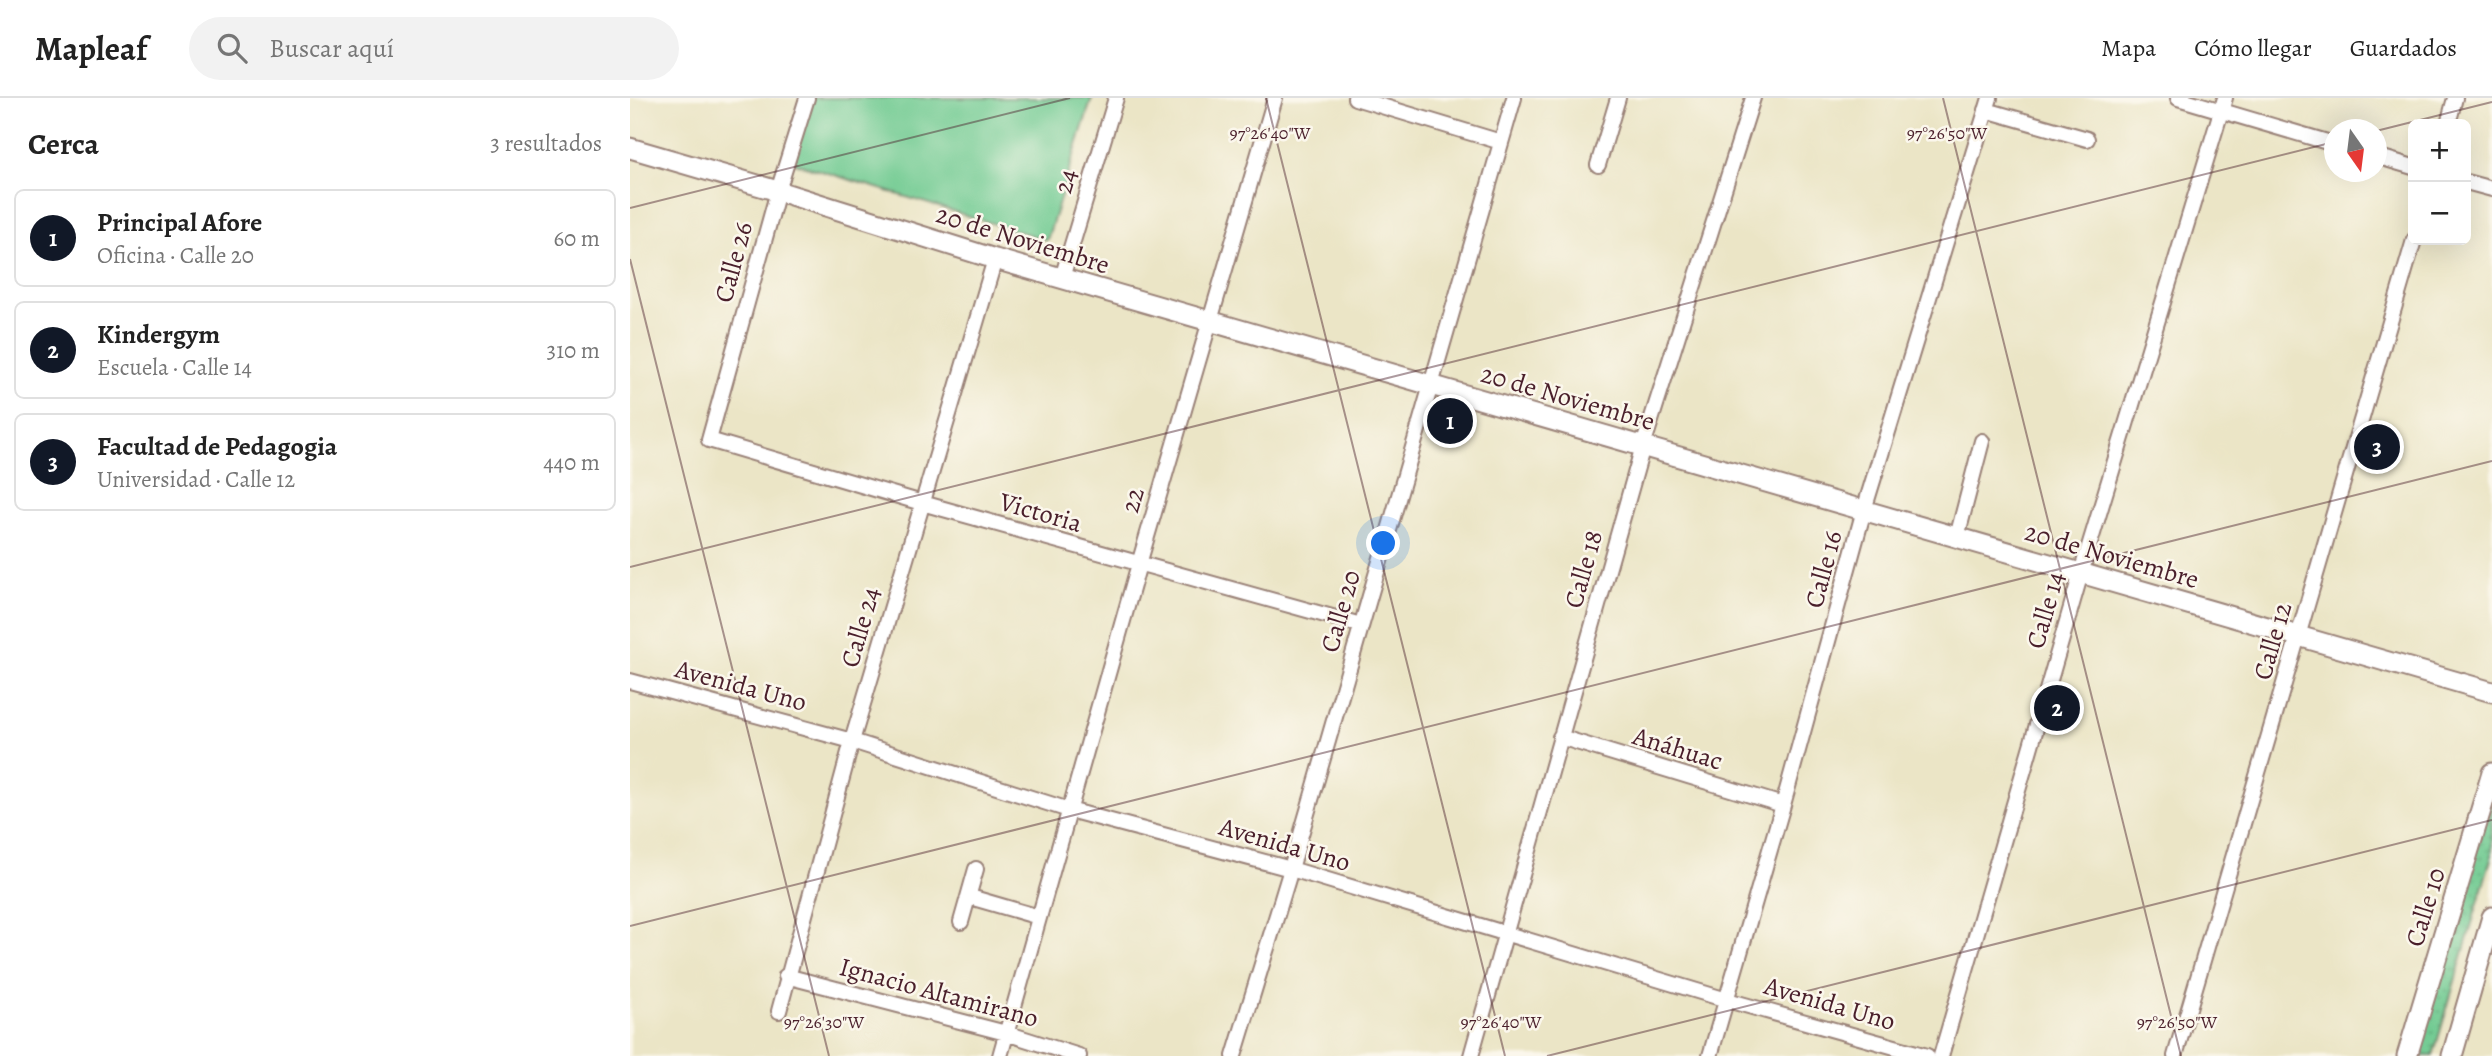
<!DOCTYPE html>
<html lang="es">
<head>
<meta charset="utf-8">
<style>
	:root { --surface:#fff; --page:#f2f2f2; --text:#222; --muted:#767676; --line:#e0e0e0; --accent:#111827 }
	body { margin:0; font-family:Alegreya,serif; background:var(--page); color:var(--text) }
	.controls { position:absolute; right:21px; top:21px; display:grid; overflow:hidden; border-radius:10px; box-shadow:0 7px 28px #0002 }
	.controls button { width:63px; height:63px; display:grid; place-items:center; padding:0; border:0; border-bottom:2px solid var(--line); background:var(--surface); color:var(--text); font:35px sans-serif }
	.compass { position:absolute; left:1694px; top:21px; width:63px; height:63px; border-radius:50%; background:var(--surface); box-shadow:0 7px 28px #0002; rotate:166deg }
	.you { position:absolute; left:754px; top:446px; width:24px; height:24px; margin:-18px; border:5px solid #fff; border-radius:50%; background:#1a73e8; box-shadow:0 0 0 10px #1a73e833 }
	.badge { display:grid; place-items:center; width:46px; height:46px; border-radius:50%; background:var(--accent); color:#fff; font-size:23px; font-weight:700 }
	.pin { position:absolute; translate:-50% -50%; border:4px solid #fff; box-shadow:0 2px 7px #0006 }
	.list { margin:0; padding:0; list-style:none }
	h2 { display:flex; justify-content:space-between; align-items:center; height:91px; margin:0; padding:0 28px; font-size:30px }
	h2 small { font-size:23px; font-weight:400; color:var(--muted) }
	.list li { display:grid; grid-template-columns:46px 1fr auto; gap:21px; align-items:center; box-sizing:border-box; height:98px; margin:0 14px 14px; padding:0 14px; border:2px solid var(--line); border-radius:10px }
	.list b { display:block; font-size:26px; white-space:nowrap }
	.list p { margin:0; font-size:23px; white-space:nowrap; color:var(--muted) }
	.list em { font-size:23px; font-style:normal; color:var(--muted) }
	.icon { flex:none; width:38px; height:38px; fill:none; stroke:currentColor; stroke-width:2; stroke-linecap:round; stroke-linejoin:round }
	.map { position:relative; flex:none; width:1862px; height:958px; overflow:hidden }
	header { display:flex; align-items:center; gap:42px; box-sizing:border-box; height:98px; padding:0 35px; background:var(--surface); border-bottom:2px solid var(--line) }
	header strong { font-size:33px }
	nav { display:flex; gap:38px; margin-inline-start:auto; font-size:24px }
	.search { width:490px; height:63px; background:var(--page); display:flex; align-items:center; gap:18px; box-sizing:border-box; padding:0 24px; border-radius:38px; color:var(--muted); font-size:26px }
	main { display:flex }
	aside { flex:1; background:var(--surface) }
	.map>svg:first-child { display:block }
	.grass { fill:url(#grass-dots); stroke:#5c745e; stroke-width:2 }
	.green { fill:#6fca91; stroke:#5c745e; stroke-width:2 }
	.lines { fill:none; stroke-linecap:round; stroke-linejoin:round }
	.street-casing { stroke:#9a8278; stroke-width:18 }
	.secondary-casing { stroke:#9a8278; stroke-width:23 }
	.street { stroke:#fff; stroke-width:14 }
	.secondary { stroke:#fff; stroke-width:19 }
	.ticks { fill:none; stroke:#4a1f2b; stroke-width:2; stroke-opacity:0.45 }
	.labels { text-anchor:middle; stroke-width:5; stroke-linejoin:round; paint-order:stroke }
	.street-label { font-size:26px; fill:#4a1f2b; stroke:#fbf7ec }
	.ticks-label { font-size:18px; text-anchor:middle; fill:#4a1f2b; stroke:#fbf7ec; stroke-width:5; stroke-linejoin:round; paint-order:stroke }
</style>
</head>
<body>
<header>
<strong>Mapleaf</strong>
<div class="search"><svg class="icon" aria-label="search" viewBox="0 0 24 24"><circle cx="10" cy="10" r="6"/><path d="M15 15l6 6"/></svg>Buscar aquí</div>
<nav><a>Mapa</a><a>Cómo llegar</a><a>Guardados</a></nav>
</header>
<main>
<aside>
<h2>Cerca<small>3 resultados</small></h2>
<ul class="list">
<li><span class="badge">1</span><div><b>Principal Afore</b><p>Oficina · Calle 20</p></div><em>60 m</em></li>
<li><span class="badge">2</span><div><b>Kindergym</b><p>Escuela · Calle 14</p></div><em>310 m</em></li>
<li><span class="badge">3</span><div><b>Facultad de Pedagogia</b><p>Universidad · Calle 12</p></div><em>440 m</em></li>
</ul>
</aside>
<div class="map">
<svg width="1862" height="958" viewBox="0 0 1862 958">
	<defs>
		<pattern id="grass-dots" width="8" height="8" patternUnits="userSpaceOnUse" patternTransform="scale(1.75)"><rect width="8" height="8" fill="#6fca91"/><path d="M2 2h.1M6 6h.1" fill="none" stroke="#62ad7d" stroke-width="1.8" stroke-linecap="round"/></pattern>
	</defs>
	<rect width="100%" height="100%" fill="#fbf7ec"/>
	<filter id="ink" filterUnits="userSpaceOnUse"><feTurbulence type="fractalNoise" baseFrequency=".0143" numOctaves="2"/><feDisplacementMap in="SourceGraphic" scale="14" xChannelSelector="R" yChannelSelector="G"/><feConvolveMatrix kernelMatrix="1 2 1 2 8 2 1 2 1" color-interpolation-filters="sRGB"/></filter>
	<filter id="wash" filterUnits="userSpaceOnUse"><feTurbulence type="fractalNoise" baseFrequency=".00686" numOctaves="4" result="noise"/><feDisplacementMap in="SourceGraphic" scale="28" xChannelSelector="R" yChannelSelector="G"/><feGaussianBlur stdDeviation="1.57" result="paint"/><feColorMatrix in="noise" values="0 0 0 0 0 0 0 0 0 0 0 0 0 0 0 0 0 1.4 0 .05"/><feComposite in="paint" operator="in"/></filter>
	<g filter="url(#wash)">
		<rect width="100%" height="100%" fill="#ebe5c6"/>
		<path class="grass" d="M1862,700V757L1803,958H1785Z"/>
		<path class="green" d="M180,0H462L417,142L162,64Z"/>
	</g>
	<g filter="url(#ink)">
		<g class="lines">
			<g class="street-casing">
				<path id="street" d="M177,0L148,93L79,342L292,405L731,527
					M725,0L871,44
					M1548,0L1704,46
					M1356,12L1457,41
					M1818,26L1825,0
					M1746,58L1783,69
					M968,67L988,0
					M1836,84L1862,91
					M432,180L486,0
					M1327,439L1352,343
					M0,583L222,643L439,712L661,771L1097,902L1297,958
					M930,639L1153,707
					M340,799L409,819
					M331,824L346,771
					M156,878L376,935L449,958
					M149,913L222,643L365,161
					M370,958L509,466L645,0
					M604,958L661,771L884,0
					M841,958L1013,348L1123,0
					M1080,958L1153,707L1234,412L1360,0
					M1311,958L1451,475L1595,0
					M1545,958L1784,142"/>
			</g>
			<g class="secondary-casing">
				<path id="secondary" d="M0,50L148,93L365,161L1862,594
					M1777,958L1862,675
					M1822,958L1862,819"/>
			</g>
			<use href="#street" class="street"/>
			<use href="#secondary" class="secondary"/>
		</g>
	</g>
	<path class="ticks" d="M636,0L875,958M1313,0L1551,958M1746,33L1862,4M0,110L440,0M0,161L199,958M0,469L1704,44M0,828L1862,363M917,958L1862,722"/>
	<g class="labels">
		<g class="street-label">
			<text transform="translate(435 83) rotate(-74)" y="9">24</text>
			<text transform="translate(393 141) rotate(17)" y="9">20 de Noviembre</text>
			<text transform="translate(103 164) rotate(-75)" y="9">Calle 26</text>
			<text transform="translate(938 299) rotate(16)" y="9">20 de Noviembre</text>
			<text transform="translate(502 402) rotate(-74)" y="9">22</text>
			<text transform="translate(411 414) rotate(16)" y="9">Victoria</text>
			<text transform="translate(1482 457) rotate(16)" y="9">20 de Noviembre</text>
			<text transform="translate(953 471) rotate(-74)" y="9">Calle 18</text>
			<text transform="translate(1193 471) rotate(-75)" y="9">Calle 16</text>
			<text transform="translate(1415 512) rotate(-74)" y="9">Calle 14</text>
			<text transform="translate(710 513) rotate(-74)" y="9">Calle 20</text>
			<text transform="translate(230 529) rotate(-74)" y="9">Calle 24</text>
			<text transform="translate(1642 543) rotate(-74)" y="9">Calle 12</text>
			<text transform="translate(111 587) rotate(15)" y="9">Avenida Uno</text>
			<text transform="translate(1048 650) rotate(17)" y="9">Anáhuac</text>
			<text transform="translate(655 746) rotate(16)" y="9">Avenida Uno</text>
			<text transform="translate(1795 809) rotate(-73)" y="9">Calle 10</text>
			<text transform="translate(309 894) rotate(15)" y="9">Ignacio Altamirano</text>
			<text transform="translate(1200 905) rotate(16)" y="9">Avenida Uno</text>
		</g>
	</g>
	<g class="ticks-label">
		<text x="640" y="41">97°26'40"W</text>
		<text x="1317" y="41">97°26'50"W</text>
		<text x="194" y="930">97°26'30"W</text>
		<text x="871" y="930">97°26'40"W</text>
		<text x="1547" y="930">97°26'50"W</text>
	</g>
</svg>
<div class="controls">
<button>+</button>
<button>−</button>
</div>
<svg class="compass" viewBox="-18 -18 36 36"><path d="M0-13l5 13h-10z" fill="#e53935"/><path d="M0 13l5-13h-10z" fill="#767676"/></svg>
<div class="you"></div>
<div class="pin badge" style="left:820px;top:323px">1</div>
<div class="pin badge" style="left:1427px;top:610px">2</div>
<div class="pin badge" style="left:1747px;top:349px">3</div>
</div>
</main>
</body>
</html>
